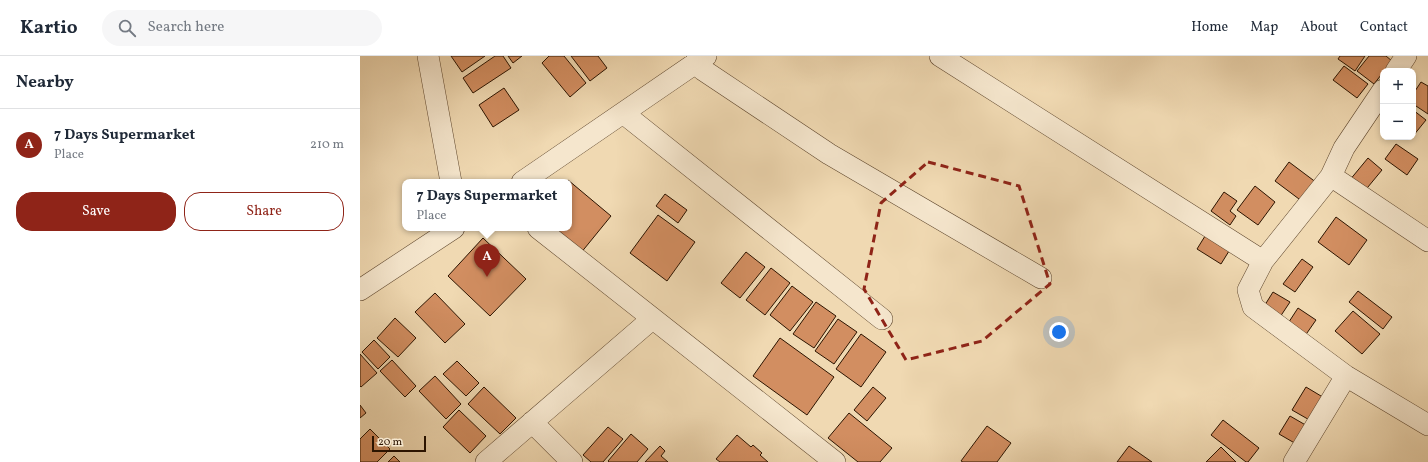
<!DOCTYPE html>
<html lang="en">
<head>
<meta charset="utf-8">
<style>
	:root { --surface:#fff; --page:#f6f6f7; --text:#1f2937; --muted:#747a83; --line:#e0e1e3; --accent:#8f2418 }
	body { margin:0; font-family:Vollkorn,serif; background:var(--page); color:var(--text) }
	.controls { position:absolute; right:12px; top:12px; display:grid; overflow:hidden; border-radius:8px; box-shadow:0 2px 6px #0003 }
	.controls button { width:36px; height:36px; display:grid; place-items:center; padding:0; border:0; border-bottom:1px solid var(--line); background:var(--surface); color:var(--text); font:20px sans-serif }
	.scale { position:absolute; left:12px; bottom:10px; width:54px; box-sizing:border-box; padding-left:4px; border:2px solid #2c1400; border-top:0; font-size:11px; line-height:14px; white-space:nowrap; color:#2c1400; -webkit-text-stroke:3px #f5e6cd; paint-order:stroke }
	.you { position:absolute; left:699px; top:276px; width:14px; height:14px; margin:-10px; border:3px solid #fff; border-radius:50%; background:#1a73e8; box-shadow:0 0 0 6px #1a73e833 }
	.badge { display:grid; place-items:center; width:26px; height:26px; border-radius:50%; background:var(--accent); color:#fff; font-size:13px; font-weight:700 }
	.pin { position:absolute; translate:-50% -33px; filter:drop-shadow(0 1px 2px #0008) }
	.pin::after { content:''; position:absolute; top:21px; width:14px; height:12px; background:inherit; clip-path:polygon(0 0,100% 0,50% 100%) }
	.popup { position:absolute; left:42px; top:123px; width:170px; height:52px; box-sizing:border-box; display:grid; place-content:center; border-radius:8px; background:var(--surface); filter:drop-shadow(0 1px 3px #0005); font-size:13px; white-space:nowrap; color:var(--muted) }
	.popup b { font-size:15px; color:var(--text) }
	.popup::after { content:''; position:absolute; left:50%; top:100%; margin-left:-8px; border:8px solid transparent; border-top-color:var(--surface) }
	.list { margin:0; padding:0; list-style:none }
	h2 { display:flex; justify-content:space-between; align-items:center; height:52px; margin:0; padding:0 16px; font-size:17px }
	h2 small { font-size:13px; font-weight:400; color:var(--muted) }
	.list li { display:grid; grid-template-columns:26px 1fr auto; gap:12px; align-items:center; box-sizing:border-box; height:72px; padding:0 16px; border-top:1px solid var(--line) }
	.list b { display:block; font-size:15px; white-space:nowrap }
	.list p { margin:0; font-size:13px; white-space:nowrap; color:var(--muted) }
	.list em { font-size:13px; font-style:normal; color:var(--muted) }
	.actions { display:flex; gap:8px; padding:12px 16px }
	.actions a { flex:1; padding:9px 0; border:1px solid var(--accent); border-radius:16px; text-align:center; font-size:14px; color:var(--accent) }
	.actions .main { background:var(--accent); color:#fff }
	.icon { flex:none; width:22px; height:22px; fill:none; stroke:currentColor; stroke-width:2; stroke-linecap:round; stroke-linejoin:round }
	.map { position:relative; flex:none; width:1068px; height:406px; overflow:hidden }
	header { display:flex; align-items:center; gap:24px; box-sizing:border-box; height:56px; padding:0 20px; background:var(--surface); border-bottom:1px solid var(--line) }
	header strong { font-size:19px }
	nav { display:flex; gap:22px; margin-inline-start:auto; font-size:14px }
	.search { width:280px; height:36px; background:var(--page); display:flex; align-items:center; gap:10px; box-sizing:border-box; padding:0 14px; border-radius:22px; color:var(--muted); font-size:15px }
	main { display:flex }
	aside { flex:1; background:var(--surface) }
	.map>svg:first-child { display:block }
	.building { fill:#d28e61; stroke:#2c1400 }
	.lines { fill:none; stroke-linecap:round; stroke-linejoin:round }
	.minor-casing { stroke:#5d452c; stroke-width:22 }
	.minor { stroke:#f5e6cd; stroke-width:21 }
	.marked { fill:none; stroke:#8f2418; stroke-width:3; stroke-dasharray:8 5; stroke-linejoin:round }
</style>
</head>
<body>
<header>
<strong>Kartio</strong>
<div class="search"><svg class="icon" aria-label="search" viewBox="0 0 24 24"><circle cx="10" cy="10" r="6"/><path d="M15 15l6 6"/></svg>Search here</div>
<nav><a>Home</a><a>Map</a><a>About</a><a>Contact</a></nav>
</header>
<main>
<aside>
<h2>Nearby<small></small></h2>
<ul class="list">
<li><span class="badge">A</span><div><b>7 Days Supermarket</b><p>Place</p></div><em>210 m</em></li>
</ul>
<div class="actions"><a class="main">Save</a><a>Share</a></div>
</aside>
<div class="map">
<svg width="1068" height="406" viewBox="0 0 1068 406">
	<rect width="100%" height="100%" fill="#f0d9b2"/>
	<filter id="stains"><feTurbulence type="fractalNoise" baseFrequency=".005" numOctaves="4"/><feColorMatrix values="0 0 0 0 .2 0 0 0 0 .09 0 0 0 0 .02 0 0 0 .5 -.17"/></filter>
	<radialGradient id="worn" r=".72"><stop offset=".6" stop-color="#630" stop-opacity="0"/><stop offset="1" stop-color="#630" stop-opacity=".3"/></radialGradient>
	<path class="building" d="M91,0H125L102,16Z
		M135,0H143L151,12L113,37L103,22Z
		M148,0H162L153,7Z
		M189,0H204L226,27L210,41L182,7Z
		M211,0H238L247,12L230,25Z
		M980,0H1005L995,15L978,3Z
		M1009,0H1026L1032,5L1014,28L997,15Z
		M984,10L1008,28L997,42L973,24Z
		M1061,26L1068,30V58L1053,48V38Z
		M144,32L159,54L133,71L119,49Z
		M1053,54L1066,64L1053,80Z
		M1036,88L1058,103L1047,119L1025,103Z
		M1008,102L1022,114L1003,137L989,125Z
		M929,106L957,127L943,146L915,125Z
		M208,124L251,160L220,198L189,172H209V126H206Z
		M895,130L915,146L898,169L877,154Z
		M864,136L877,145L870,155L876,160L870,169L851,155Z
		M305,138L327,154L318,167L296,150Z
		M298,159L335,186L307,225L270,197Z
		M976,161L1007,184L989,209L958,186Z
		M850,172L874,187L861,208L837,193Z
		M123,182L166,223L130,260L88,220Z
		M386,196L405,211L380,242L361,227Z
		M942,203L953,211L935,236L923,228Z
		M411,212L430,227L405,259L386,244Z
		M432,230L453,246L430,275L410,259Z
		M998,235L1032,261L1023,273L989,246Z
		M913,236L930,246L914,270L898,260Z
		M75,237L105,268L85,287L55,256Z
		M456,246L476,260L454,292L433,278Z
		M938,252L956,264L940,287L923,275Z
		M993,255L1020,278L1002,298L975,275Z
		M35,262L56,282L38,301L17,282Z
		M478,263L497,276L474,308L455,295Z
		M501,278L526,296L501,331L476,313Z
		M420,282L474,321L447,359L393,320Z
		M14,284L30,301L18,313L2,296Z
		M0,298L17,317L1,331L0,330Z
		M32,304L56,330L45,341L20,315Z
		M97,305L119,327L106,340L83,318Z
		M75,320L101,348L86,363L59,335Z
		M124,331L156,362L140,378L108,348Z
		M513,331L526,342L507,365L494,354Z
		M946,331L966,343L953,366L932,354Z
		M0,349L6,357L0,362Z
		M99,354L126,380L110,397L83,371Z
		M489,357L532,392L520,406H498L468,382Z
		M930,360L949,371L938,389L919,378Z
		M863,364L899,392L888,406H886L851,379Z
		M627,370L651,387L637,406H603L601,405Z
		M248,371L263,383L243,406H231L223,399Z
		M10,373L30,393L17,406H0V383Z
		M271,378L288,393L277,406H249L248,405Z
		M377,379L391,391L393,389L402,397L400,399L408,406H360L356,403Z
		M300,390L305,395L301,400L308,406H285Z
		M769,390L792,406H757Z
		M861,391L876,406H846Z
		M34,400L40,406H28Z"/>
	<g class="lines">
		<g class="minor-casing">
			<path id="minor" d="M68,0L91,126
				M580,0L903,205L888,234L893,251L986,320L1068,369
				M335,7L343,14L469,98L681,222
				M1036,15L1046,0
				M1023,34L984,92L971,120L1068,185
				M263,57L522,263
				M162,126L346,0
				M178,172L475,406
				M903,205L971,120
				M0,234L94,172
				M172,366L212,406
				M126,406L292,263
				M934,406L986,320"/>
		</g>
		<use href="#minor" class="minor"/>
	</g>
	<path class="marked" d="M568,106L659,130L690,228L622,285L546,304L504,233L521,147Z"/>
	<rect width="100%" height="100%" filter="url(#stains)"/>
	<rect width="100%" height="100%" fill="url(#worn)"/>
</svg>
<div class="controls">
<button>+</button>
<button>−</button>
</div>
<div class="scale">20 m</div>
<div class="you"></div>
<div class="pin badge" style="left:127px;top:221px">A</div>
<div class="popup"><b>7 Days Supermarket</b>Place</div>
</div>
</main>
</body>
</html>
